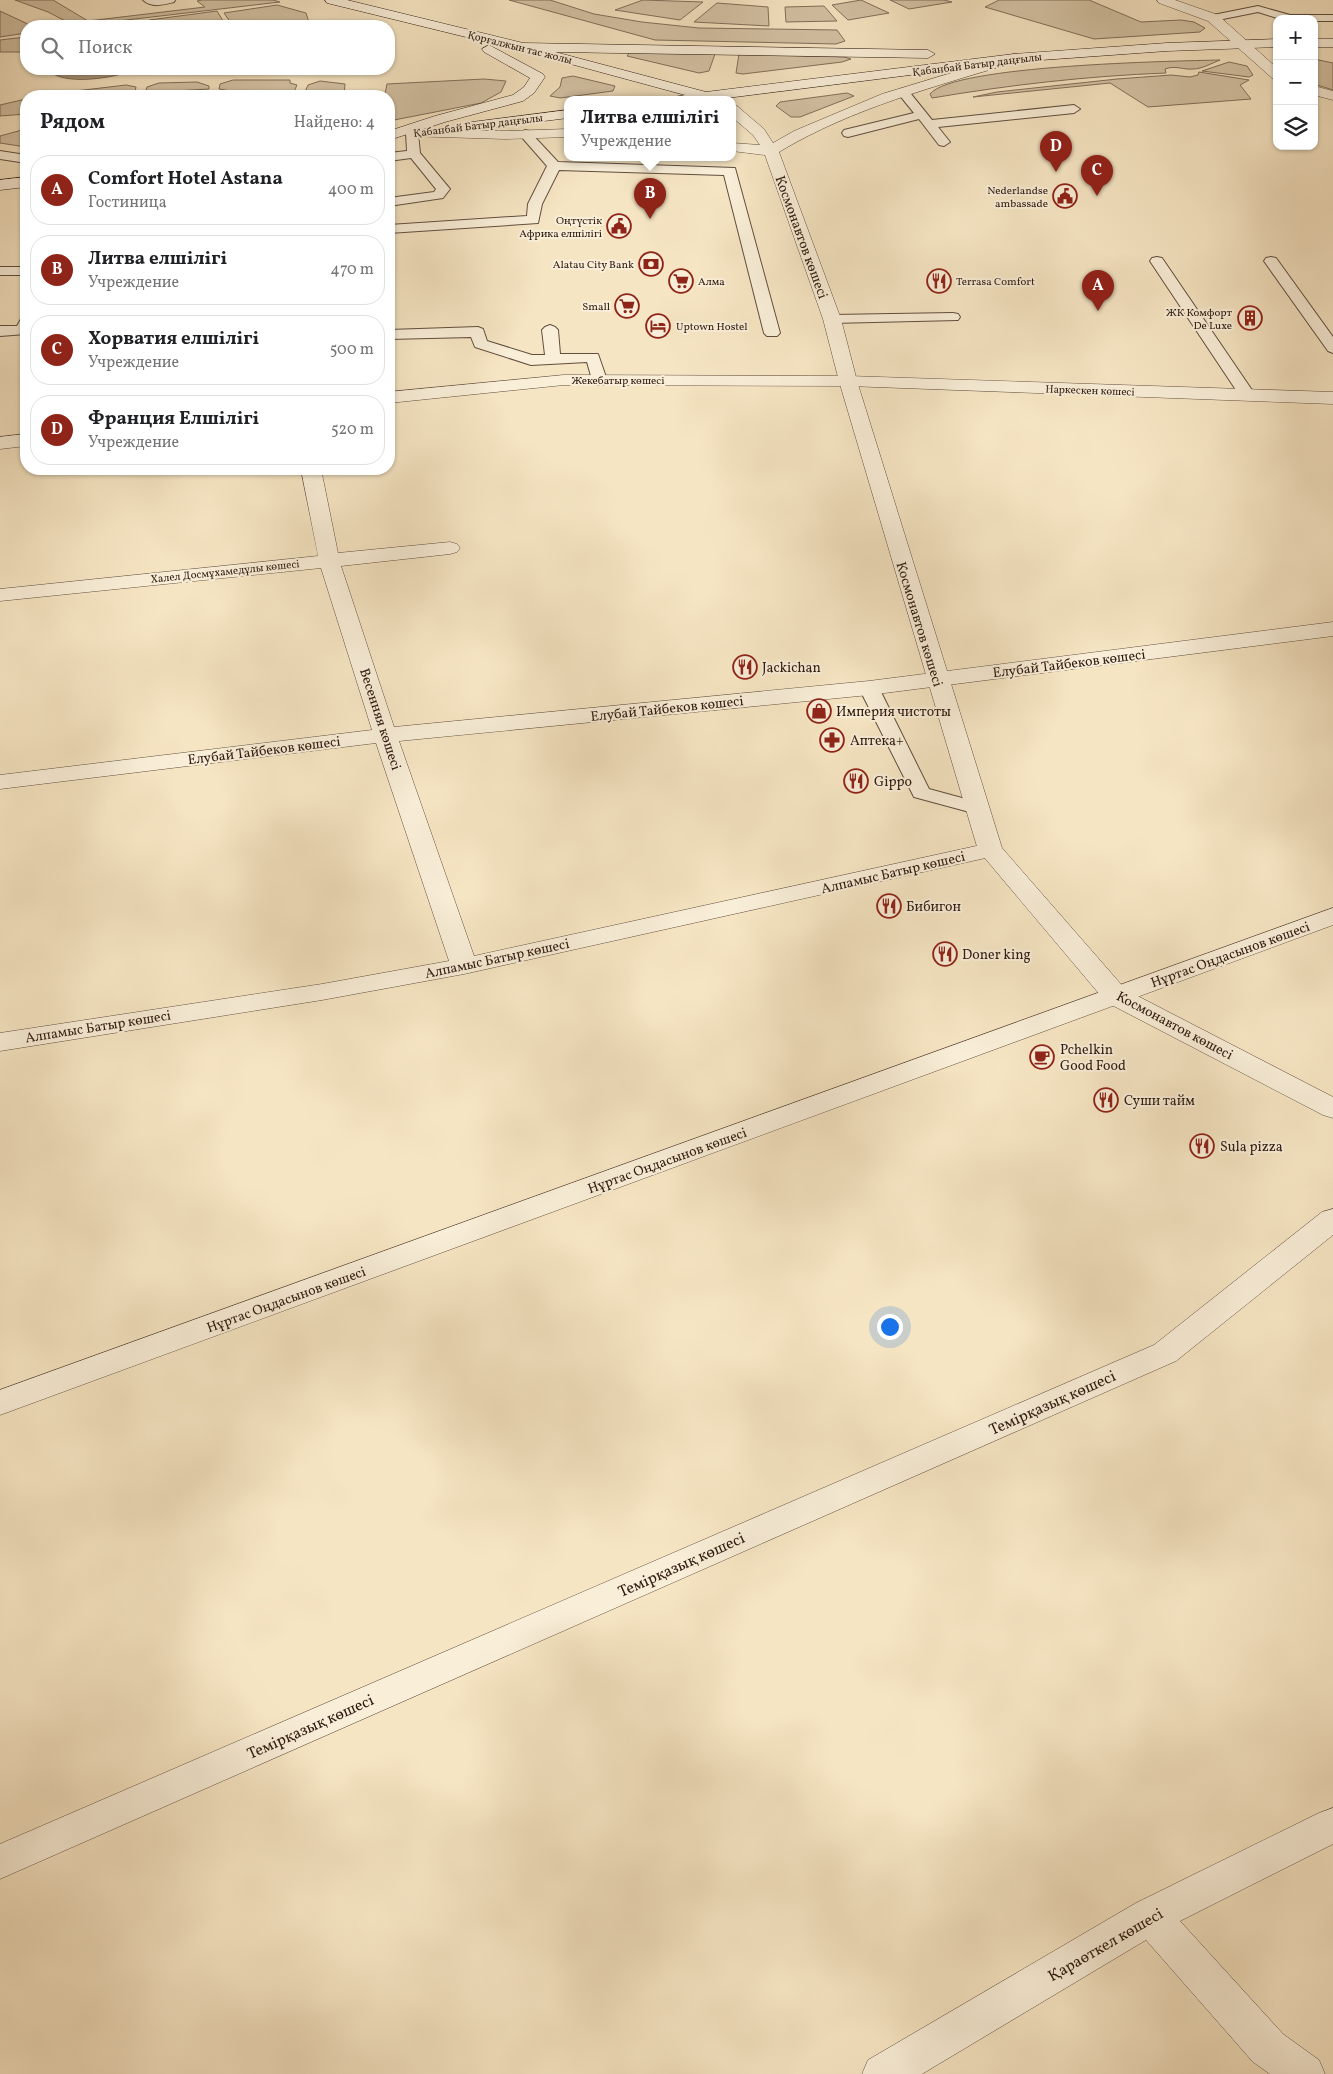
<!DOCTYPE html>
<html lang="ru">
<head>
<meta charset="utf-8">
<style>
	:root { --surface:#fff; --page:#f6f6f6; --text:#202124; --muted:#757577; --line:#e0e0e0; --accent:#8f2418 }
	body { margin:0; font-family:Vollkorn,serif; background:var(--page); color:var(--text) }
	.controls { position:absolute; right:15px; top:15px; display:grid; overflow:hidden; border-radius:10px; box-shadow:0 1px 4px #0004 }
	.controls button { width:45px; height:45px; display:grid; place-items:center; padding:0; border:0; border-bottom:1px solid var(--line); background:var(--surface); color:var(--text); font:25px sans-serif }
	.you { position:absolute; left:889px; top:1326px; width:18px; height:18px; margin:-12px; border:4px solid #fff; border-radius:50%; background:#1a73e8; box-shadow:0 0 0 8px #1a73e833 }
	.badge { display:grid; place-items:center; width:32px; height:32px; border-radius:50%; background:var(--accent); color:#fff; font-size:16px; font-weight:700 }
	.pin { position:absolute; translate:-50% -41px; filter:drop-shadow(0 1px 2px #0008) }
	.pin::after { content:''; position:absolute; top:26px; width:18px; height:15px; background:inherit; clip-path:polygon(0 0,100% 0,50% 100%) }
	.popup { position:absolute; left:564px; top:96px; width:172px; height:65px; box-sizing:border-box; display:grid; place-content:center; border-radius:10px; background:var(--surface); filter:drop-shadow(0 1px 4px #0005); font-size:16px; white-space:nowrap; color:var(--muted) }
	.popup b { font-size:19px; color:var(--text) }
	.popup::after { content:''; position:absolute; left:50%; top:100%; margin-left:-10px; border:10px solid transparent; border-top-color:var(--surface) }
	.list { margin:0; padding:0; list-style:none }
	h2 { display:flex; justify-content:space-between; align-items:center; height:65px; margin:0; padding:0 20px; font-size:21px }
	h2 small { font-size:16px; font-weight:400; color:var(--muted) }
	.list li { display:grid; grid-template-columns:32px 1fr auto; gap:15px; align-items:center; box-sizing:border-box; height:70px; margin:0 10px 10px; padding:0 10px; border:1px solid var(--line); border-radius:20px }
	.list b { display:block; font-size:19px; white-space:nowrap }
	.list p { margin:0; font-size:16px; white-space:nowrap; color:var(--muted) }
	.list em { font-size:16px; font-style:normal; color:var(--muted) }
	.icon { flex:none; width:28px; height:28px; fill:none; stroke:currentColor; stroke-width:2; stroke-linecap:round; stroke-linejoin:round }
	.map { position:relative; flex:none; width:1333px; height:2074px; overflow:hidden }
	.search { position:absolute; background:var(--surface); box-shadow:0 1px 4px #0004; left:20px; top:20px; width:375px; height:55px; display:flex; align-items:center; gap:12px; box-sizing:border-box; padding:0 18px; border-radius:20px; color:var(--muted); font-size:19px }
	.panel { position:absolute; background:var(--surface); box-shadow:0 1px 4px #0004; left:20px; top:90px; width:375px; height:385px; border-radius:20px }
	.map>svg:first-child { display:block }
	.green { fill:#d4c3a5; stroke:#826f5b }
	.water { fill:#b2a086; stroke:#7e6b57 }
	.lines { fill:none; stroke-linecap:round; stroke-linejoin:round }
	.shore { stroke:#705e4c; stroke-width:1 }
	.service-casing { stroke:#614e3e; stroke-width:2 }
	.minor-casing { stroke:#614e3e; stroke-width:1 }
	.tertiary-casing { stroke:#614e3e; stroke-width:1 }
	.secondary-casing { stroke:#2f1b11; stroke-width:1 }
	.service { fill:#f9eed8; fill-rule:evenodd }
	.minor { fill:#f9eed8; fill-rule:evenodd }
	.tertiary { fill:#f9eed8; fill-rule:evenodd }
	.secondary { fill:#f9eed8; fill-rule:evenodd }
	.labels { text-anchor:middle; stroke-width:4; stroke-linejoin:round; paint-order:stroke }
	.far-street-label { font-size:11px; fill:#2f1b11; stroke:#f9eed8 }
	.far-poi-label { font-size:11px; fill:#2f1b11; stroke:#f9eed8; text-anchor:end }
	.street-label { font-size:14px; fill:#2f1b11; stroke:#f9eed8 }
	.poi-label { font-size:14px; fill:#2f1b11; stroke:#f9eed8; text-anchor:start }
	.near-street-label { font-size:16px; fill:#2f1b11; stroke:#f9eed8 }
</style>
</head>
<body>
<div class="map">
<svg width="1333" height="2074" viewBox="0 0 1333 2074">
	<rect width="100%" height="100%" fill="#f6e5c3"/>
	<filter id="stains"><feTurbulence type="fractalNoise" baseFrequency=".004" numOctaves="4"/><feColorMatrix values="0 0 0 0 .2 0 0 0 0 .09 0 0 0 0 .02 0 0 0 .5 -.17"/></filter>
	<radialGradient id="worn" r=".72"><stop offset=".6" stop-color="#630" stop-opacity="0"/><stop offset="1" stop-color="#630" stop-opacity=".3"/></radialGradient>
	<path class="green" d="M15,0H53L88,21L205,7L197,1L202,0H273L280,2L75,26L48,12Z
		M509,0H550L594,14L642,22L699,28L837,30L845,41L836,44L655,40Z
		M643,0L703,2L680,20L615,10Z
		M861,0L889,13L848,20L832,5Z
		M890,0H944L952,2L909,9Z
		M999,0H1089L1141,22L1181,20L1194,22L1205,28L1200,32L1094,39L985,7Z
		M717,3L768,7L769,26L694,22Z
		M277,5L306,13L310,26H233L224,13Z
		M824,6L837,21L786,22L785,7Z
		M0,11L32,26H26V33L0,37Z
		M217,11L226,26H152L149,20Z
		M26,37V52H0V40Z
		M630,52L715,54L709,71L699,73L627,56Z
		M739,54L844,57L851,59L842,62L743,74L736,73Z
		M1314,59L1333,63V90L1314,84Z
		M1220,60C1212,63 1202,69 1193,69C1183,70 1176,65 1165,69L1166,73C1087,76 1009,85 932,98L930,94C953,65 1175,61 1220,60Z
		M1229,62L1247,66L1253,75L1249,77L1202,71Z
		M1199,72L1249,80L1240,85L1251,99L1148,107L1110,83L973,97L997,92L1117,79L1171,75L1190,77L1198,75Z
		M573,76L615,86L613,91L560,98L550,96L560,87L562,78Z
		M484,79L506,81L501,92L481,103L389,121V96H366L385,94L387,84Z
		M233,80H290V83L297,85L292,96L247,94L219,89L220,84Z
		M320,81L345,84L344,96H303L308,85Z
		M197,82L209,86V89L174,91L144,96L147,87L159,83Z
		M126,85L136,87L134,96L65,94L67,92Z
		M847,93L854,96L800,117H791L776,106L780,102Z
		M26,99V114L0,116V105Z
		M22,130L26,131V147L0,143V136Z"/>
	<path class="water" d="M48,69H135C118,78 60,87 48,69Z"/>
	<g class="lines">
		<path class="shore" d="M55,69L80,74L123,69"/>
		<g class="service-casing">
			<path id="service" d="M143,0H175L174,2C162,5 152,8 143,0Z
				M1258,6L1290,15H1333V21H1314V19H1280L1258,12L1213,21L1207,18L1213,15Z
				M903,88L907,89L932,120L1074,105L1080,109L1074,113L938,127L950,142L944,146L939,145L919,119L848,137L844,136L842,133L844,130L914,113L897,92Z
				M412,129L418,133L420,153L450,189L443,198L389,206V198L434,192L436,189L411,158L389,161V153L407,151L406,133Z
				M525,130L529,131L558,162L735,168L780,333L777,336H767L764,333L724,175L559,170L542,204L538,223L389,233V225L527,216L528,204L547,166L519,134Z
				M0,151L26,155V163L0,159Z
				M1157,257L1162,258L1256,396L1254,399H1242L1150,261L1152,258Z
				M1271,257L1276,258L1333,337V353L1328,351L1264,261L1266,258Z
				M0,267H26V275H0Z
				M953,313L958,314L960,317L958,320L832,323L827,322L825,319L827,316L832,315Z
				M26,318V334L0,336V326H17L21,319Z
				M550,325L555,327L558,330L560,354H598L607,380L605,383H593L587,362L531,365L475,347L471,337L389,339V330L478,327L483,329L487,341L532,355H545L542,330L545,327Z
				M869,682L876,684L879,688L929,789L984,804L987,808L984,812L977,814L914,797L859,688L862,684Z"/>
		</g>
		<g class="minor-casing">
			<path id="minor" d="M1157,0H1175L1218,15L1277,68V79L1272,78L1208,21L1159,3Z
				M1314,86L1333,91V100L1314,95Z
				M564,375L848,376L1333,392V404L848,386L564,385L389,403V392Z
				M26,434V446L0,449V437Z
				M301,469H321L338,553L450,542L457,544L460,548L457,552L450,554L341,566L394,727L869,681L1333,622V636L869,695L399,741L474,956L990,843L999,845L1002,850L999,855L990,857L464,974L322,1000L0,1051V1033L322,984L449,961L376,743L0,789V775L372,730L321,568L0,601V589L318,556Z
				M1333,908V925L0,1415V1390Z
				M1333,1209V1235L1176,1361L0,1879V1844L1154,1345L1322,1212Z
				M1333,1808V1844L1180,1921L1283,2034L1319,2060L1325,2074H1270L1253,2062L1146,1940L922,2074H862L868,2060L1136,1903L1319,1813Z"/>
		</g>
		<g class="tertiary-casing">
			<path id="tertiary" d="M1014,54L1021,58L1019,61C937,86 852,108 779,152L841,319L857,381L1002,848L1126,990L1333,1097V1118L1323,1115L1106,1002L978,850L839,381L823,319L765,155L732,151V143L760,145L753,135L732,117V105L737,106L764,129L773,143L794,131L882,94Z
				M412,129L505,131L568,129V137L505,139L407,136L405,133L407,130Z"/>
		</g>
		<g class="secondary-casing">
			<path id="secondary" d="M325,0H347L523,43L928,50L935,54L928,58L555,52L706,92L1014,54L1167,43L1277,39V47L1167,51L1014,62L711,100H672L674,97L685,95L519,50L327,3Z
				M1314,39H1333V47H1314Z
				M489,45L543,74L545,77L534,93L523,101L445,122L389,140V131L435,116L513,95L524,87L530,78L484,52L482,49Z
				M568,110V118L472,130L467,129L465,126L467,123L472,122Z
				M26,177V187L0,190V180Z"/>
		</g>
		<use href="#service" class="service"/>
		<use href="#minor" class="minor"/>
		<use href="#tertiary" class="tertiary"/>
		<use href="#secondary" class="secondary"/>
	</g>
	<defs>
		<g id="civic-ring" transform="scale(1.25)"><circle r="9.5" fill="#f9eed8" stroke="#8f2418" stroke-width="1.5"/><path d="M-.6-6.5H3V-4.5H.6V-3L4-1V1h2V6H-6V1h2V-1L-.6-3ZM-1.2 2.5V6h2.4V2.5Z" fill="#8f2418"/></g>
		<g id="bank-ring" transform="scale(1.25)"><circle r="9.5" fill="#f9eed8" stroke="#8f2418" stroke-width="1.5"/><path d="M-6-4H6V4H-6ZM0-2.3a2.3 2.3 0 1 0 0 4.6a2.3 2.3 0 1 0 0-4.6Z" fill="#8f2418"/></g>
		<g id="supermarket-ring" transform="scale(1.25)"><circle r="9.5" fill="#f9eed8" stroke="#8f2418" stroke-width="1.5"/><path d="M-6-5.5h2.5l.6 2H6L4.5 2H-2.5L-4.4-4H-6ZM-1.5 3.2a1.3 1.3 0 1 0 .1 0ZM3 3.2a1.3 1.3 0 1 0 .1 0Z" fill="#8f2418"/></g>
		<g id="restaurant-ring" transform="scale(1.25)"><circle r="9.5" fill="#f9eed8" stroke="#8f2418" stroke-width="1.5"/><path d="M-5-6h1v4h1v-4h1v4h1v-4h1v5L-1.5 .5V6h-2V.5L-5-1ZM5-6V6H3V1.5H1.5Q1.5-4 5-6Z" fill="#8f2418"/></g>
		<g id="building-ring" transform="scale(1.25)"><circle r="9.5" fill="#f9eed8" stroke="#8f2418" stroke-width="1.5"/><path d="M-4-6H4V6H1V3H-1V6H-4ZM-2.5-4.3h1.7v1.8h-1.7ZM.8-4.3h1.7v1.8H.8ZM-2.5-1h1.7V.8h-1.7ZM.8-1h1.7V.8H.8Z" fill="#8f2418"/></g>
		<g id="hotel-ring" transform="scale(1.25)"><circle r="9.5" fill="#f9eed8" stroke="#8f2418" stroke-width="1.5"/><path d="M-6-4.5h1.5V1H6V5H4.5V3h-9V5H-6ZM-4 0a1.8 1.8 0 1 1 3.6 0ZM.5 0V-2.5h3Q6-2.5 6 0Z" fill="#8f2418"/></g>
		<g id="shop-ring" transform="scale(1.25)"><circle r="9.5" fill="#f9eed8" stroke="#8f2418" stroke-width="1.5"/><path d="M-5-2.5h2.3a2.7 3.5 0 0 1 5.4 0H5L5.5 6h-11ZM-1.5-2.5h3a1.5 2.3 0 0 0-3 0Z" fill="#8f2418"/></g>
		<g id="pharmacy-ring" transform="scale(1.25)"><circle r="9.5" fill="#f9eed8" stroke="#8f2418" stroke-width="1.5"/><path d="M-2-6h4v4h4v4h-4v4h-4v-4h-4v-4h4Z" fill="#8f2418"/></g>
		<g id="cafe-ring" transform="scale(1.25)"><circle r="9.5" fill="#f9eed8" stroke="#8f2418" stroke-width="1.5"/><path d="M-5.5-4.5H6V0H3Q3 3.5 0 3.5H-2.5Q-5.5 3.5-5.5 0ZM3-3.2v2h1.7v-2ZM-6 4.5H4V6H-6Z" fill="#8f2418"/></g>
	</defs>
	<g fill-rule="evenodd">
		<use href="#civic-ring" x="1065" y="196"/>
		<use href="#civic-ring" x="619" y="226"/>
		<use href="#bank-ring" x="651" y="264"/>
		<use href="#supermarket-ring" x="681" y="281"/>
		<use href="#restaurant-ring" x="939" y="281"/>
		<use href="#supermarket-ring" x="627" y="306"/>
		<use href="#building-ring" x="1250" y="318"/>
		<use href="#hotel-ring" x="658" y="326"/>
		<use href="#restaurant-ring" x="745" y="667"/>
		<use href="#shop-ring" x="819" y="711"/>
		<use href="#pharmacy-ring" x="832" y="740"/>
		<use href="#restaurant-ring" x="856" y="781"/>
		<use href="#restaurant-ring" x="889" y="906"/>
		<use href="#restaurant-ring" x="945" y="954"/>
		<use href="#cafe-ring" x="1042" y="1057"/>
		<use href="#restaurant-ring" x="1106" y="1100"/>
		<use href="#restaurant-ring" x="1202" y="1146"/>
	</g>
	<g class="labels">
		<g class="far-street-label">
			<text transform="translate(520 47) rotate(14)" y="4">Қорғалжын тас жолы</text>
			<text transform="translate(977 64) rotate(-7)" y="4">Қабанбай Батыр даңғылы</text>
			<text transform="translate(478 125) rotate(-7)" y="4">Қабанбай Батыр даңғылы</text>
			<text x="618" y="384">Жекебатыр көшесі</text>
			<text transform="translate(1090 390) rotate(2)" y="4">Наркескен көшесі</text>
			<text transform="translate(225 571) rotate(-6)" y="4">Халел Досмұхамедұлы көшесі</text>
		</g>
		<g class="far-poi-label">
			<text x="1048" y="194">Nederlandse<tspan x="1048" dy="13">ambassade</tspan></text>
			<text x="602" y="224">Оңтүстік<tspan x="602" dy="13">Африка елшілігі</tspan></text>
			<text x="634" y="268">Alatau City Bank</text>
			<text x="698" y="285" text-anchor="start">Алма</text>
			<text x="956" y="285" text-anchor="start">Terrasa Comfort</text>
			<text x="610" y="310">Small</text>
			<text x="1232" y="316">ЖК Комфорт<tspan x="1232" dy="13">De Luxe</tspan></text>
			<text x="676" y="330" text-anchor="start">Uptown Hostel</text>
		</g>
		<g class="street-label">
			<text transform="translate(802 237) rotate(70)" y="5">Космонавтов көшесі</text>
			<text transform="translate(920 624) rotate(73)" y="5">Космонавтов көшесі</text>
			<text transform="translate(1069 663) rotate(-7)" y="5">Елубай Тайбеков көшесі</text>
			<text transform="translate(667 708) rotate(-6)" y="5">Елубай Тайбеков көшесі</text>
			<text transform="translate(381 719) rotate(72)" y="5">Весенняя көшесі</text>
			<text transform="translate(264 750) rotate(-7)" y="5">Елубай Тайбеков көшесі</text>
			<text transform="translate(893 872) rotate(-13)" y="5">Алпамыс Батыр көшесі</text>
			<text transform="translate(1230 954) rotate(-20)" y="5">Нұртас Оңдасынов көшесі</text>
			<text transform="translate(497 958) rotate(-12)" y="5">Алпамыс Батыр көшесі</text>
			<text transform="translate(1175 1025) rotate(28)" y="5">Космонавтов көшесі</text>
			<text transform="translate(98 1026) rotate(-9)" y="5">Алпамыс Батыр көшесі</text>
			<text transform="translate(667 1160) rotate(-20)" y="5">Нұртас Оңдасынов көшесі</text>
			<text transform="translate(286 1299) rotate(-20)" y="5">Нұртас Оңдасынов көшесі</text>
		</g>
		<g class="poi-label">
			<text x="762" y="672">Jackichan</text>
			<text x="836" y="716">Империя чистоты</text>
			<text x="850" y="745">Аптека+</text>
			<text x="874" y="786">Gippo</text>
			<text x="906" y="911">Бибигон</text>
			<text x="962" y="959">Doner king</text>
			<text x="1060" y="1054">Pchelkin<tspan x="1060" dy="16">Good Food</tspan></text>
			<text x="1124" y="1105">Суши тайм</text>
			<text x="1220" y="1151">Sula pizza</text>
		</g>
		<g class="near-street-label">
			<text transform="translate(1052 1402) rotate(-24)" y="6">Темірқазық көшесі</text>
			<text transform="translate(681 1564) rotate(-24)" y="6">Темірқазық көшесі</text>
			<text transform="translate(310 1726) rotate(-24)" y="6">Темірқазық көшесі</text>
			<text transform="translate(1105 1944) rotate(-30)" y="6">Қараөткел көшесі</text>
		</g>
	</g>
	<rect width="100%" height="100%" filter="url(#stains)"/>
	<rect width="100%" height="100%" fill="url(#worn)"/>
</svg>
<div class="controls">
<button>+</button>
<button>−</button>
<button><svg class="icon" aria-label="layers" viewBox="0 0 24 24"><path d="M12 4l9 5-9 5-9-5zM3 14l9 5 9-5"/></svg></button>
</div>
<div class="you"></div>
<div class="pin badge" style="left:1098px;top:311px">A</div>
<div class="pin badge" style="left:650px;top:219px">B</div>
<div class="popup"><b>Литва елшілігі</b>Учреждение</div>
<div class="pin badge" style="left:1097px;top:196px">C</div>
<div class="pin badge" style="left:1056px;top:172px">D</div>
<div class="search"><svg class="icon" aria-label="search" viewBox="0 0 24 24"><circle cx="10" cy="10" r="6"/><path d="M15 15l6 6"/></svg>Поиск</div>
<section class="panel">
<h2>Рядом<small>Найдено: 4</small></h2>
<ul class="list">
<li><span class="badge">A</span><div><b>Comfort Hotel Astana</b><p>Гостиница</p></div><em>400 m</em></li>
<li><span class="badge">B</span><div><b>Литва елшілігі</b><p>Учреждение</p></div><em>470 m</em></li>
<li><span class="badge">C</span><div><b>Хорватия елшілігі</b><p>Учреждение</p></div><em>500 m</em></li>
<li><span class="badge">D</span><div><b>Франция Елшілігі</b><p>Учреждение</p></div><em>520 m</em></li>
</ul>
</section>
</div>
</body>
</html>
